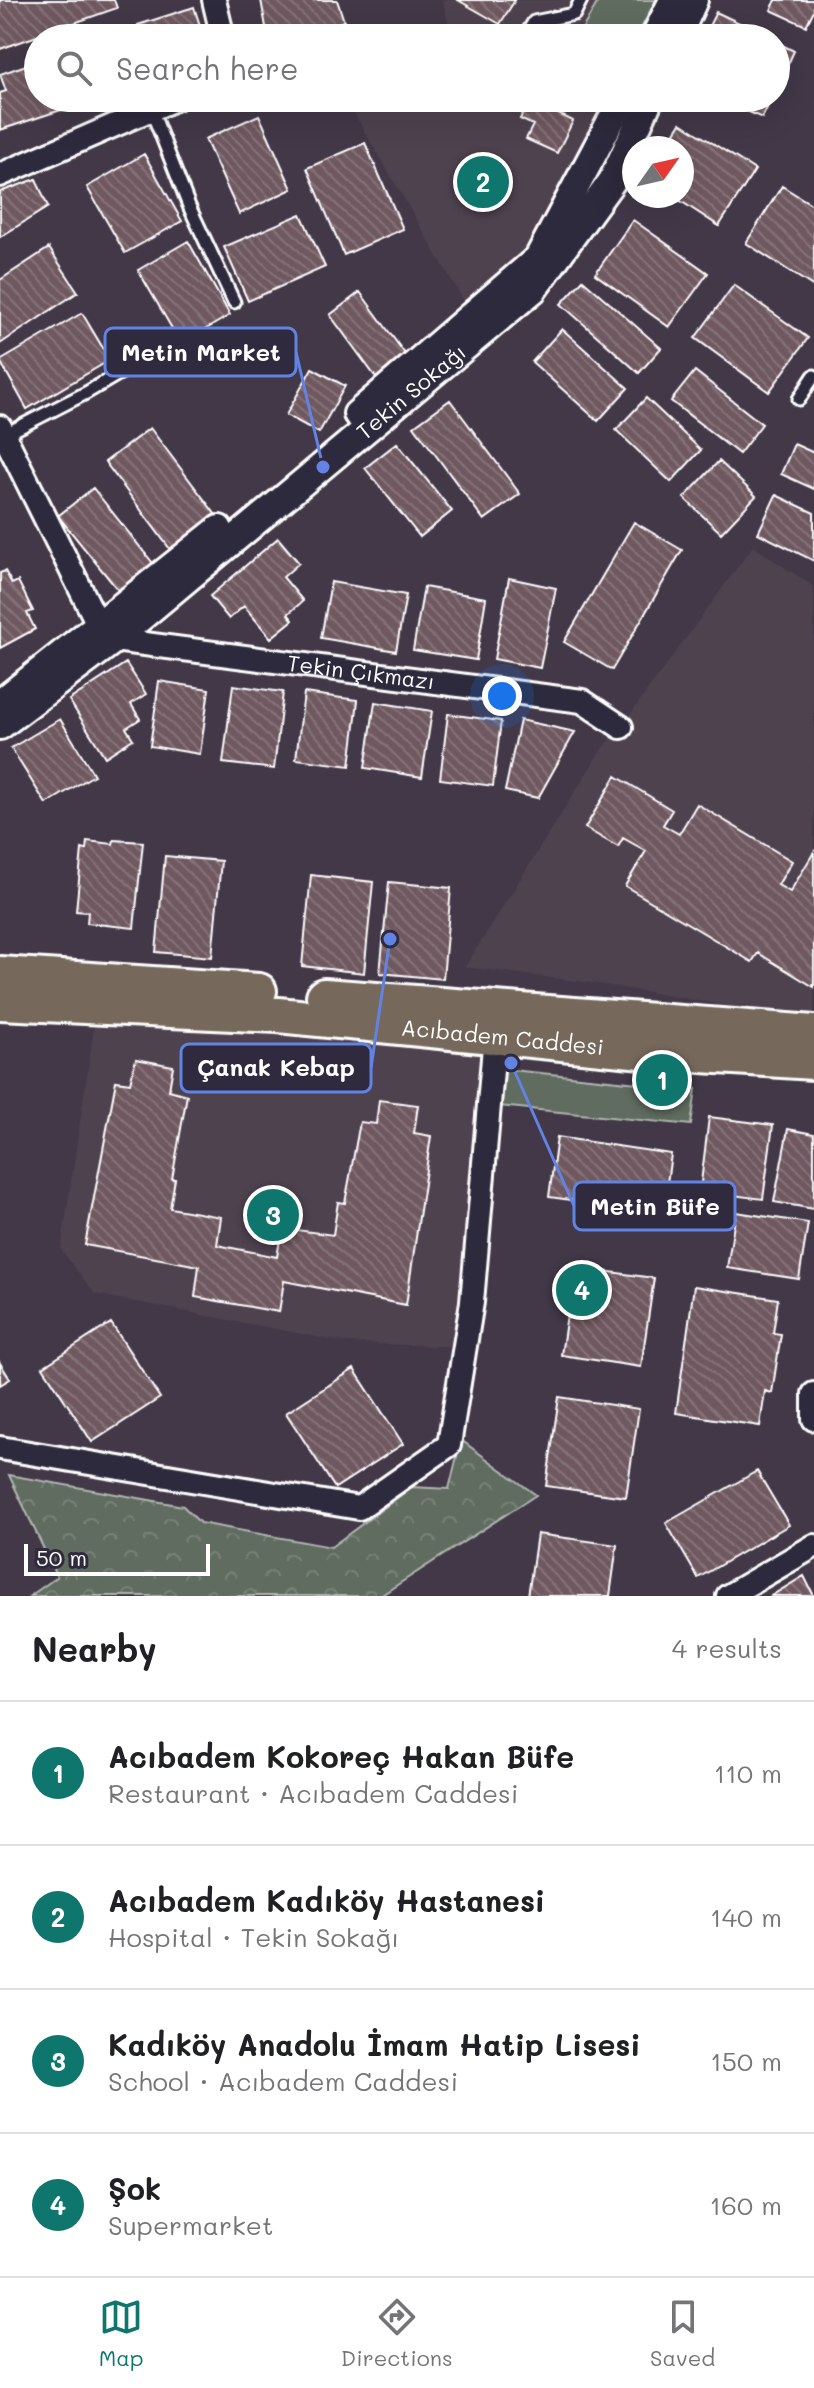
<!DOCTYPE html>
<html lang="en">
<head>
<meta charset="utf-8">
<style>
	:root { --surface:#fff; --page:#f2f2f2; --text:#202124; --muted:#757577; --line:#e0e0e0; --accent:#0f766e }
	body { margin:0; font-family:Mali,sans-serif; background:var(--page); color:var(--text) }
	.compass { position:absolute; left:622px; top:136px; width:72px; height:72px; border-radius:50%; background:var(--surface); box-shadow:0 8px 32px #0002; rotate:56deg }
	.scale { position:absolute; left:24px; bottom:20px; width:186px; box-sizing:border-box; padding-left:8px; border:4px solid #fff; border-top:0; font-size:22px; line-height:28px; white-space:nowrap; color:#fff; -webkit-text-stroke:6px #2f2a3d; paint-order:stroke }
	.you { position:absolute; left:502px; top:696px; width:28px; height:28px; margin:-20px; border:6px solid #fff; border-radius:50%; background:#1a73e8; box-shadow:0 0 0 12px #1a73e833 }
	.badge { display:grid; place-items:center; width:52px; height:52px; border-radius:50%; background:var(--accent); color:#fff; font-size:26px; font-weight:700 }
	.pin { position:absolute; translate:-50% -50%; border:4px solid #fff; box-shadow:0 2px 8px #0006 }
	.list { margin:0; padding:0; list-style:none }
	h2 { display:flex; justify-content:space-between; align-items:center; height:104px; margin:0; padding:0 32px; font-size:34px }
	h2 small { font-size:26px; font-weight:400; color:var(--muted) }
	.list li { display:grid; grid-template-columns:52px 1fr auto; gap:24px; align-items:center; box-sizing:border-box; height:144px; padding:0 32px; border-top:2px solid var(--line) }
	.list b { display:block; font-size:30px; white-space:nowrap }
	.list p { margin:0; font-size:26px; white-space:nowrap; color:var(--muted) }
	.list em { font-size:26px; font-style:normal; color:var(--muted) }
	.icon { flex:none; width:44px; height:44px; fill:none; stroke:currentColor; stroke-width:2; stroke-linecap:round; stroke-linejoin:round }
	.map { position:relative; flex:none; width:814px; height:1596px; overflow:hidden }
	.search { position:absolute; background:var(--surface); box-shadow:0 8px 32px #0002; left:24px; right:24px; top:24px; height:88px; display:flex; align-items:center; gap:20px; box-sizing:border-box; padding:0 28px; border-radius:44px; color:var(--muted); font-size:30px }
	.sheet { height:680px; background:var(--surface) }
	nav { display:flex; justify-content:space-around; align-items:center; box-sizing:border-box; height:112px; border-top:2px solid var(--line); background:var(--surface); font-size:22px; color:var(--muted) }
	nav a { display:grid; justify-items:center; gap:4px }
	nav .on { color:var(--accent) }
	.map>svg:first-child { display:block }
	.built { fill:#504250 }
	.green { fill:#616c61; stroke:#b0b6b0; stroke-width:2 }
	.forest { fill:url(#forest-crowns); stroke:#b0b6b0; stroke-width:2 }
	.building { fill:url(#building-back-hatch); stroke:#fff; stroke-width:2 }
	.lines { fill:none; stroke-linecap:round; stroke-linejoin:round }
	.service-casing { stroke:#fff; stroke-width:17 }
	.minor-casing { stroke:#fff; stroke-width:28 }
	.tertiary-casing { stroke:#fff; stroke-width:32 }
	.primary-casing { stroke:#fff; stroke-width:40 }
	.service { stroke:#2f2a3d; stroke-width:11 }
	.minor { stroke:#2f2a3d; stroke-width:22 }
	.tertiary { stroke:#2f2a3d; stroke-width:26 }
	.primary { stroke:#76695c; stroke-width:34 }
	.labels { text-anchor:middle; stroke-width:6; stroke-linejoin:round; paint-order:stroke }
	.street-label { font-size:22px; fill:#fff; stroke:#2f2a3d }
	.leader { fill:none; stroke:#6183e4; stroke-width:3 }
	.callout-dot { fill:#6183e4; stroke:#2f2a3d; stroke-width:3 }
	.callout { fill:#2f2a3d; stroke:#6183e4; stroke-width:3 }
	.callout-label { font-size:24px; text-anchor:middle; font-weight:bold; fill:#fff }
</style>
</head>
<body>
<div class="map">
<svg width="814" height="1596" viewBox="0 0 814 1596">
	<defs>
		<pattern id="forest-crowns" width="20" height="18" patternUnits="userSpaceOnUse" patternTransform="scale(2)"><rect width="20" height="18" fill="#616c61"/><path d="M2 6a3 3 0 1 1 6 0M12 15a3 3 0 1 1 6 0" fill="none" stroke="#798279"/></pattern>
		<pattern id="building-back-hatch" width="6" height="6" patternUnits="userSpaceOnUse" patternTransform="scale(2)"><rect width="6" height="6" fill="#705961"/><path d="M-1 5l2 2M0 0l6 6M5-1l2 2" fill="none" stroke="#857279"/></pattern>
	</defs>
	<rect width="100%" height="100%" fill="#423848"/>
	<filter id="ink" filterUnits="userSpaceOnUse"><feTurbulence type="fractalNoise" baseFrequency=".0125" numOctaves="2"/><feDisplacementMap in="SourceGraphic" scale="16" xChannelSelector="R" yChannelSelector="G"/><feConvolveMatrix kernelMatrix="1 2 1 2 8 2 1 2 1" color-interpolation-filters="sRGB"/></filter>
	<g filter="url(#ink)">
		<path class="built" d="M442,0H664L646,38H444L452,34Z
			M345,98H616L525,254L467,306Z
			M753,546L814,587V1020L593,983L465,967L600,752L621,727Z
			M95,1021L494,1043L468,1347L348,1343L95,1294L61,1250Z"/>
		<path class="green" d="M599,0H656L636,38H577Z
			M492,1068L696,1089L691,1125L489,1105Z"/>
		<path class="forest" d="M461,1440L536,1495L380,1596H30L57,1577L9,1475L183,1506L200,1523L331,1547L412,1487L449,1489Z"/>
		<path class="building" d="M0,0H114L117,8L0,49Z
			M261,0H337L344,21L297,38H268Z
			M458,0H515L500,24Z
			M776,0H814V10L806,26L771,10Z
			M194,7L204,38H142L138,25Z
			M716,12L750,28L745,38H703Z
			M130,28L133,38H99Z
			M776,42L794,51L780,82L776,80Z
			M38,61V98H71L73,106L0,130V93L6,91L0,74Z
			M729,98H772L762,118L727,102Z
			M530,100L573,121L557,153L526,139L533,125L520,119Z
			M259,115L292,189L239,214L205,139Z
			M681,123L755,170L719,226L673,196H682V148H665Z
			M365,143L403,229L344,255L307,168Z
			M144,154L182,221L125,253L87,187Z
			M36,179L48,207L0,237V192Z
			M782,186L814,206V287L746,243Z
			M301,214L325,267L248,301L224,247Z
			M633,220L708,273L669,327L595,274Z
			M188,241L230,315L181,344L138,270Z
			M49,248L78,292L0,344V280Z
			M583,280L661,348L639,373L561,304Z
			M734,285L808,338L769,392L695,338Z
			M360,292L413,365L383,387L330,315Z
			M82,313L110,360L27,409L0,361Z
			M562,329L628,388L598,421L532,362Z
			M312,368L345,386L319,433L286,415Z
			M695,371L762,424L739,454L671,401Z
			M646,398L701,450L671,482L616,430Z
			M450,400L520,494L484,520L414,426Z
			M150,428L219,519L173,553L105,462Z
			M397,443L452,511L420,537L365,468Z
			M794,444L814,453V489L781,474Z
			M719,461L756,496L721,533L684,498Z
			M93,488L156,567L122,595L58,516Z
			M776,495L814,513V561L758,533Z
			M634,522L682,550L612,670L564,642Z
			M278,538L299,563L283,577L303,601L288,614L293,620L271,638L244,606L229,619L210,596Z
			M5,571L12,584L18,581L33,611L27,613L35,629L0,648V573Z
			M509,578L556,588L540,668L494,659Z
			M331,582L406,595L396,651L321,638Z
			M424,587L486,598L476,660L413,650Z
			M126,663L146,694L131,704L140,719L126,728L133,739L105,757L69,700Z
			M159,681L209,689L200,754L150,746Z
			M233,685L283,692L274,769L223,763Z
			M304,693L358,700L350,766L296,759Z
			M375,702L432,711L422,777L365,768Z
			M448,714L501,721L493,786L440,779Z
			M60,719L94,775L46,804L11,748Z
			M520,720L575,732L538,798L505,791Z
			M616,776L672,810L663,825L679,834L697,804L792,861L778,885L790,892L814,852V987L758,953L752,962L625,886L646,851L623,838L618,847L585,828Z
			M114,840L143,842L134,928L87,923L88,912L76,911L82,849L86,850L87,841L113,844Z
			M165,856L221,861L212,957L156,952Z
			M311,875L373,882L364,973L302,966Z
			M389,882L451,888L443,979L380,973Z
			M136,1059L173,1066L169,1090L187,1095L172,1179H175L170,1208L221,1217L217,1245L277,1257L282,1228L333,1235L338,1202L345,1203L360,1122L376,1124L379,1100L418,1105L414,1133L431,1136L406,1305L284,1281L279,1312L195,1297L199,1266L85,1245L116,1081L130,1083Z
			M709,1117L773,1125L763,1199L700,1191Z
			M788,1129L814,1134V1209L774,1202Z
			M557,1137L671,1154L663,1213L549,1197Z
			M736,1212L808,1223L799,1279L727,1268Z
			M574,1267L654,1278L641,1367L561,1355Z
			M694,1286L778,1299L773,1333L781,1334L772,1393L765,1391L760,1426L676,1413Z
			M111,1323L160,1398L92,1442L43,1367Z
			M0,1363L10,1379L0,1385Z
			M354,1369L403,1444L335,1488L286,1413Z
			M559,1397L639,1409L626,1497L546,1486Z
			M757,1471L789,1525L698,1578L666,1523Z
			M537,1534L617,1545L610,1596H528Z
			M804,1576L814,1596H771Z"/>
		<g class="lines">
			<g class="service-casing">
				<path id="service" d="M524,38L534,22L574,14L581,0
					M151,109L189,206L234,302
					M799,399L814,376
					M4,435L86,393L161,349"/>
			</g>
			<g class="minor-casing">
				<g id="minor">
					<path d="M214,0L223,38"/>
					<path d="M0,175L177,98"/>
					<path id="s1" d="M0,427L99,626L114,640L582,701L621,727"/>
					<path d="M814,1394V1419"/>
					<path d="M0,1448L359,1508L449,1445L472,1302L495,1035"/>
					<path d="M728,1596L814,1546"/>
				</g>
			</g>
			<g class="tertiary-casing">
				<g id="tertiary">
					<path d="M654,38L673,0"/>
					<path d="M677,38L694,0"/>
					<path d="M357,414L538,258L623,98"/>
					<path d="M0,703L219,529"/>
					<path id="s2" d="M0,726L114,640L533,290L612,181L650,98"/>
				</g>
			</g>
			<g class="primary-casing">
				<g id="primary">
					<path d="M0,974L259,991"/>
					<path d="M324,996L814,1033"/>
					<path id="s3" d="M0,1002L278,1015L653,1052L814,1062"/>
				</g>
			</g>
			<use href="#service" class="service"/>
			<use href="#minor" class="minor"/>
			<use href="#tertiary" class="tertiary"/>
			<use href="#primary" class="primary"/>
		</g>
	</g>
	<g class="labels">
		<g class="street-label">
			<text dy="8" stroke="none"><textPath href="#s2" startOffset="530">Tekin Sokağı</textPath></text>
			<text dy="8" stroke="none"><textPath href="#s1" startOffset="492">Tekin Çıkmazı</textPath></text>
			<text dy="8" stroke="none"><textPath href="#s3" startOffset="504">Acıbadem Caddesi</textPath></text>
		</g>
	</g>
	<path class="leader" d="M323 467L296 352M390 939L371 1068M511 1063L574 1206"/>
	<g class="callout-dot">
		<circle cx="323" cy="467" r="8"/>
		<circle cx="390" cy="939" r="8"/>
		<circle cx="511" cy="1063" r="8"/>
	</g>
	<g class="callout">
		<rect x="105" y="328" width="191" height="48" rx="8"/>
		<rect x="181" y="1044" width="190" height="48" rx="8"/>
		<rect x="574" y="1182" width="161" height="48" rx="8"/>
	</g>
	<g class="callout-label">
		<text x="201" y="361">Metin Market</text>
		<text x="276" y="1076">Çanak Kebap</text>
		<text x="655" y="1215">Metin Büfe</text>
	</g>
</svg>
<svg class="compass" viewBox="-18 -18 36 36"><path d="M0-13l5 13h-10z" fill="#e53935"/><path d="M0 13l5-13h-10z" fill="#757577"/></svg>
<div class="scale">50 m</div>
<div class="you"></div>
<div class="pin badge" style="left:662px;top:1080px">1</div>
<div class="pin badge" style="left:483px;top:182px">2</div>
<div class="pin badge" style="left:273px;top:1215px">3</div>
<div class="pin badge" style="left:582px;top:1290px">4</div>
<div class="search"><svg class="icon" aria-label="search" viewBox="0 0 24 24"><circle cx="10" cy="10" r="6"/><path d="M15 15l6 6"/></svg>Search here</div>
</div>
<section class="sheet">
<h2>Nearby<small>4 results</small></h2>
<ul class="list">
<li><span class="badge">1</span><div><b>Acıbadem Kokoreç Hakan Büfe</b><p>Restaurant · Acıbadem Caddesi</p></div><em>110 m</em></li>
<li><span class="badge">2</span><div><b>Acıbadem Kadıköy Hastanesi</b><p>Hospital · Tekin Sokağı</p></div><em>140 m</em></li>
<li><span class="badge">3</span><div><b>Kadıköy Anadolu İmam Hatip Lisesi</b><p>School · Acıbadem Caddesi</p></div><em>150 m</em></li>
<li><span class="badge">4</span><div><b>Şok</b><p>Supermarket</p></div><em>160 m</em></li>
</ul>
</section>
<nav>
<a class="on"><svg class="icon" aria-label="map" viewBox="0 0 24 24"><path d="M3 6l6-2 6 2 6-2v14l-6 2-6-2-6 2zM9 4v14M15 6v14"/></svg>Map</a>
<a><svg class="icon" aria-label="directions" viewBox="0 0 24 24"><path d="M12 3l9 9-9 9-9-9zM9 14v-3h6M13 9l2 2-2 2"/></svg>Directions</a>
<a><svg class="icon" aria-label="saved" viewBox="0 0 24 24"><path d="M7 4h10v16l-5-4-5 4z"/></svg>Saved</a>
</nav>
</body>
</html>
